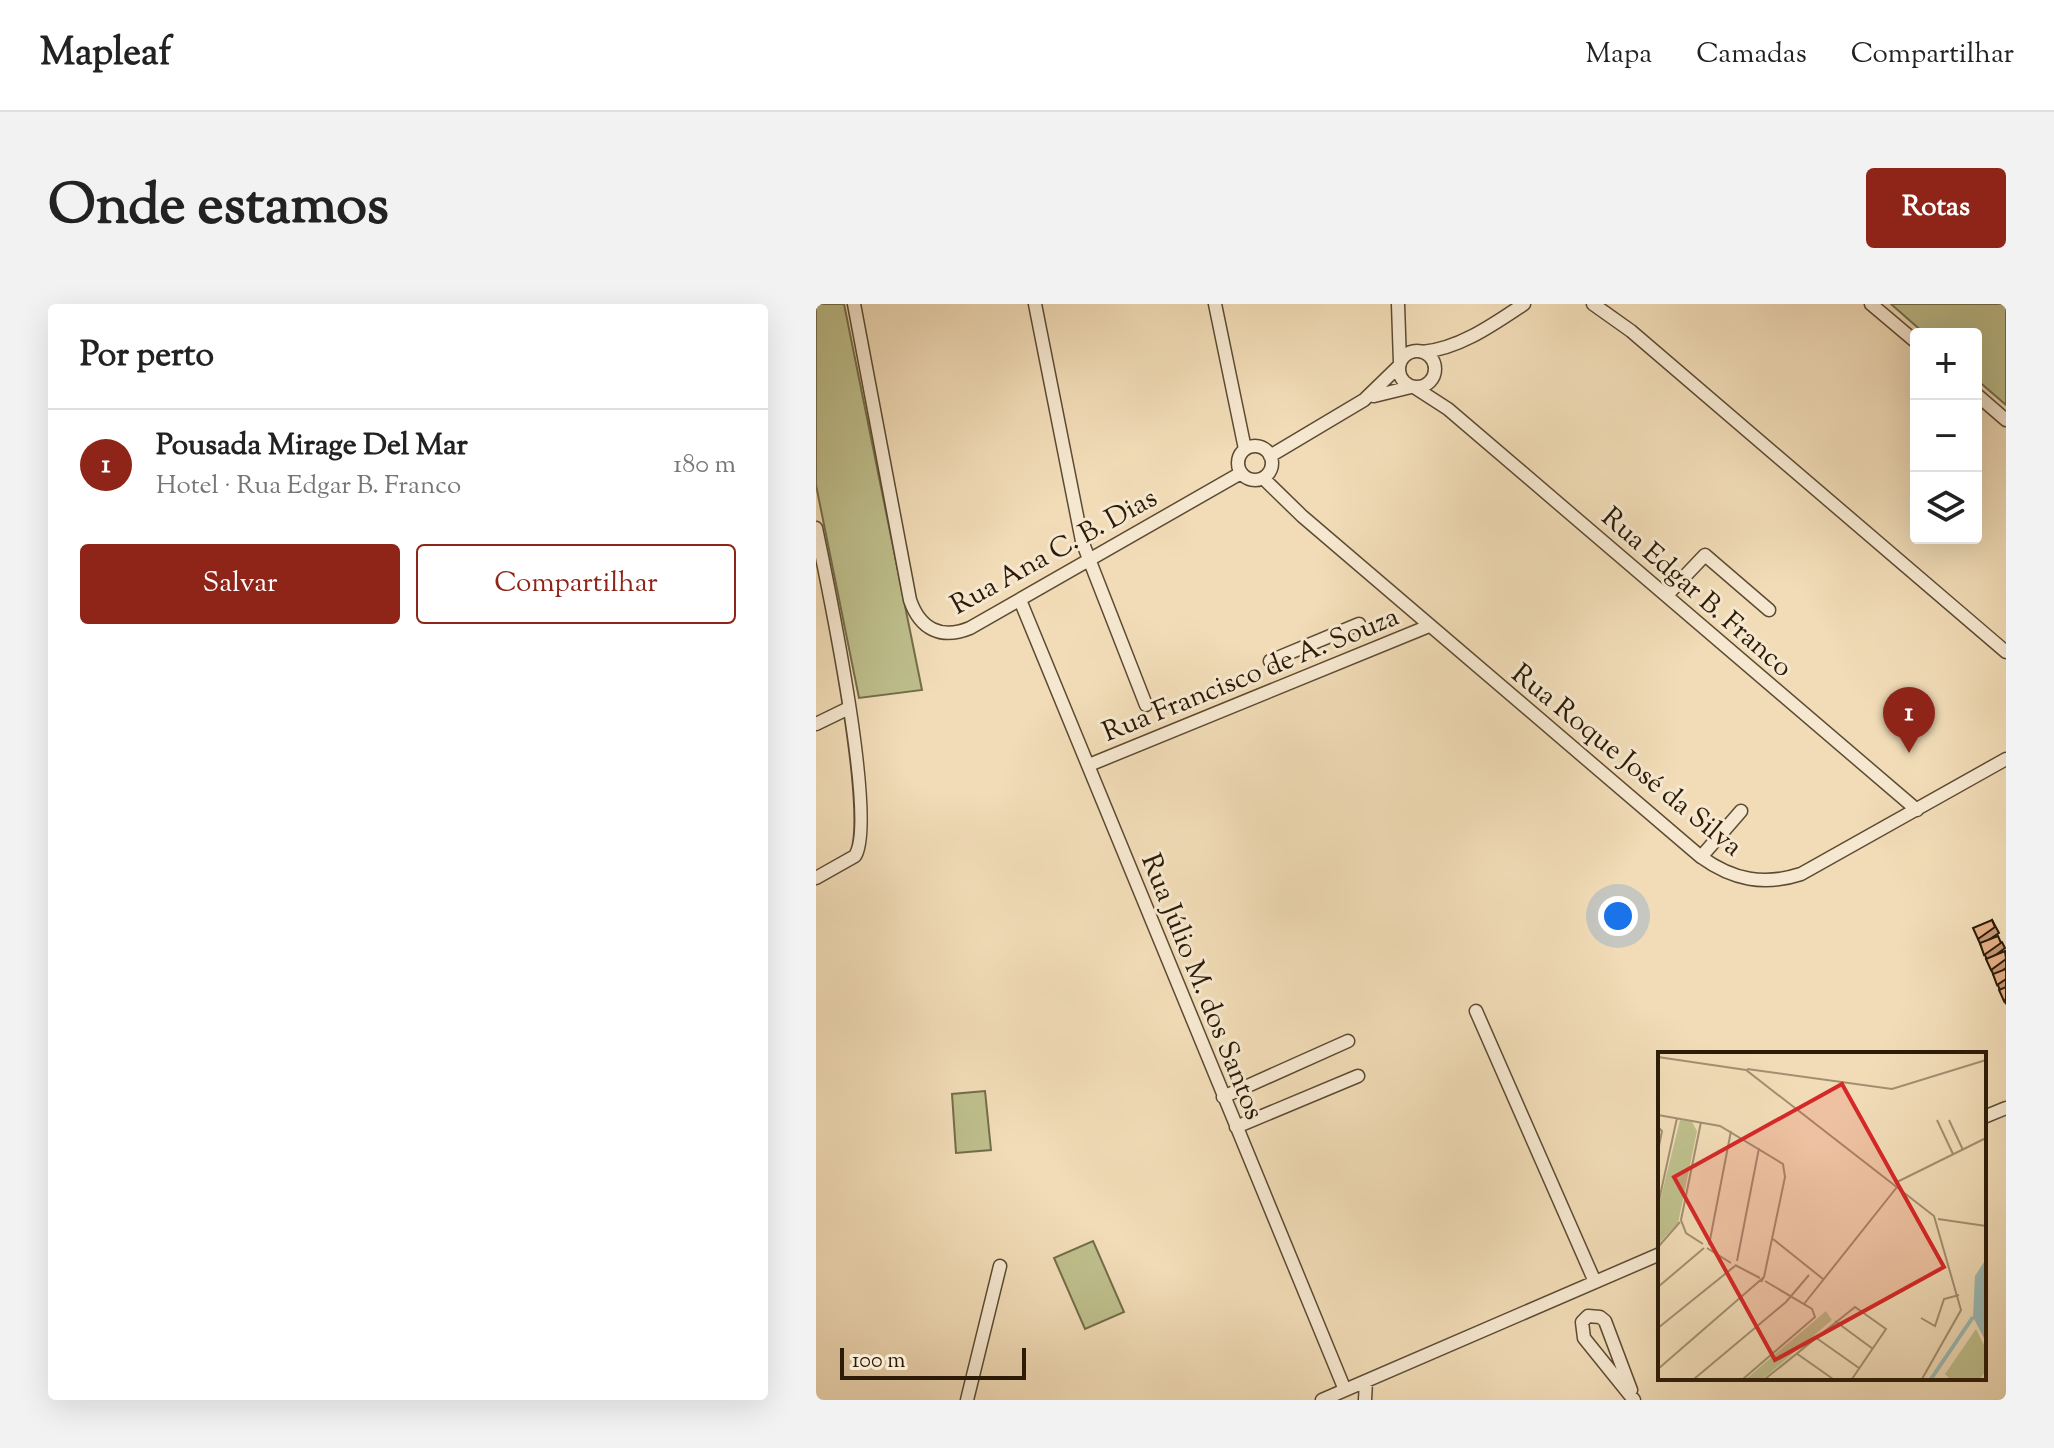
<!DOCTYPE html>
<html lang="pt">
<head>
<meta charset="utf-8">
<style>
	:root { --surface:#fff; --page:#f2f2f2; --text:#222; --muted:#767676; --line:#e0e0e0; --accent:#8f2418 }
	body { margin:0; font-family:"Sorts Mill Goudy",serif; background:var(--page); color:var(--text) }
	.controls { position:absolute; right:24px; top:24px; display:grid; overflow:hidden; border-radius:8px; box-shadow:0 8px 32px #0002 }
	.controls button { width:72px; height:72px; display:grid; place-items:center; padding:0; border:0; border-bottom:2px solid var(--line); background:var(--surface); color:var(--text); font:40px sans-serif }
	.scale { position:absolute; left:24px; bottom:20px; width:186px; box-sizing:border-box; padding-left:8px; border:4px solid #2b1b07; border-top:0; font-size:22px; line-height:28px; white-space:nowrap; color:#2b1b07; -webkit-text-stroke:6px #f6e8d0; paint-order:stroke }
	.you { position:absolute; left:802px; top:612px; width:28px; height:28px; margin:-20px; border:6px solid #fff; border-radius:50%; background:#1a73e8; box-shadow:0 0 0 12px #1a73e833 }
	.badge { display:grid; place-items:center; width:52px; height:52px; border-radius:50%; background:var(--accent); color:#fff; font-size:26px; font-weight:700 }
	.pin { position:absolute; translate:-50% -66px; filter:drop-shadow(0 2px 4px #0008) }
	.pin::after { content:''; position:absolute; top:42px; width:28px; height:24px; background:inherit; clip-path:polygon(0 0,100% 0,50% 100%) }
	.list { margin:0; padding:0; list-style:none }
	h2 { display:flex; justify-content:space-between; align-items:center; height:104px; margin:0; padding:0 32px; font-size:34px }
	h2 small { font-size:26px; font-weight:400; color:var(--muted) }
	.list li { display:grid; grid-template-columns:52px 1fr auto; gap:24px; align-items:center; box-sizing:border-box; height:112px; padding:0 32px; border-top:2px solid var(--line) }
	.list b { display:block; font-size:30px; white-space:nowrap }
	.list p { margin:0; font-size:26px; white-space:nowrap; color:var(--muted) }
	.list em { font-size:26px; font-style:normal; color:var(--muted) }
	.actions { display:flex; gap:16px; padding:24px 32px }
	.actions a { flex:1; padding:18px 0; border:2px solid var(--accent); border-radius:8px; text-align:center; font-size:28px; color:var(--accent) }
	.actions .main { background:var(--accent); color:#fff }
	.icon { flex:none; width:44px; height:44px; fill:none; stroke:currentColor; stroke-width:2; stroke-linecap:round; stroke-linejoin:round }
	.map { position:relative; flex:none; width:1190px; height:1096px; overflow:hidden; border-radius:8px }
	header { display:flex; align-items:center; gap:48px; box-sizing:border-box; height:112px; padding:0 40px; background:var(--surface); border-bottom:2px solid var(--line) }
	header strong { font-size:38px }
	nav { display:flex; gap:44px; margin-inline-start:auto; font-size:28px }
	.intro { display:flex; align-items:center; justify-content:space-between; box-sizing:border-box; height:192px; padding:0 48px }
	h1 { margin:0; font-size:56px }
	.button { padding:20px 36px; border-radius:8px; background:var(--accent); color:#fff; font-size:28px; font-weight:700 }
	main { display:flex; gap:48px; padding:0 48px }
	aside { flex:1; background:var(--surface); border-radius:8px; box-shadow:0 8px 32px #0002 }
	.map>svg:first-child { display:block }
	.green { fill:#bebf8c; stroke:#746d4a; stroke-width:2 }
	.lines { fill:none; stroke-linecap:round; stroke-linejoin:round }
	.minor-casing { stroke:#5c4b33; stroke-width:15 }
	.minor { stroke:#f6e8d0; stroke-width:12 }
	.wall { fill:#c79875; stroke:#2b1b07; stroke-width:2 }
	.building { fill:#e7b188; stroke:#2b1b07; stroke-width:2 }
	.labels { text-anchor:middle; stroke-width:6; stroke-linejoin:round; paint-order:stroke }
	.street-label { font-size:28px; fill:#2b1b07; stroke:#f6e8d0 }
	.inset-river { fill:none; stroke:#9cbab5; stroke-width:4 }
	.inset-road { fill:none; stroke:#a28f71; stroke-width:2 }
	.view { fill:#d62828; fill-opacity:0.15; stroke:#d62828; stroke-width:4 }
	.inset-edge { fill:none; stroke:#2b1b07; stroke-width:4 }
</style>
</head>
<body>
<header>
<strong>Mapleaf</strong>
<nav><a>Mapa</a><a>Camadas</a><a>Compartilhar</a></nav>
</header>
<div class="intro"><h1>Onde estamos</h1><a class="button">Rotas</a></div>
<main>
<aside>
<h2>Por perto<small></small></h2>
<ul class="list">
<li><span class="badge">1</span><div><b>Pousada Mirage Del Mar</b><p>Hotel · Rua Edgar B. Franco</p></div><em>180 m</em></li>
</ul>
<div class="actions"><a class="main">Salvar</a><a>Compartilhar</a></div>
</aside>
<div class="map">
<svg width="1190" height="1096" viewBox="0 0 1190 1096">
	<rect width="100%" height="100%" fill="#f1dcb7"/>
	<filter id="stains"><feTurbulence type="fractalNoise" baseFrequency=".0025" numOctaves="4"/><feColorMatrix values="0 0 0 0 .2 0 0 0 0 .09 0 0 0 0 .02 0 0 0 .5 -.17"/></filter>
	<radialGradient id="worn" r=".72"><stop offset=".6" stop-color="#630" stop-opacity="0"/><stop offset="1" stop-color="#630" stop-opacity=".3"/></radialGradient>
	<path class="green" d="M0,0H28L106,386L43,394L0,181Z
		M1075,0H1190V101L1160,75V30H1109Z
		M169,787L175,846L140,849L136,790Z
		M277,937L308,1008L269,1025L238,954Z"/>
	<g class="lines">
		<g class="minor-casing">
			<path id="minor" d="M38,0L94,296C104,325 125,336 154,324L425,169
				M219,0L266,237L330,401
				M399,0L429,145
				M582,0L584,59
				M777,0L815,27L1190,348
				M1055,0L1100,38
				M583 65a18 18 0 1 1 36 0a18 18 0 1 1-36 0Z
				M606,48C643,45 678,20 708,0
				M598,83L632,105L1101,506
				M1160,90L1190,116
				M558,92L595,83
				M422 159a17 17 0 1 1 34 0a17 17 0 1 1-34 0Z
				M454,152L548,96L583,62
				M447,174L486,212L885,553C917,576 948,582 985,570L1190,455
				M0,224C11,277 62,517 39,552L0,574
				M851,291L889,251L953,306
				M204,296L529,1086
				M454,357L543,320
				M0,420L33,404
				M273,461L613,322
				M885,553L925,507
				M660,707L779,978
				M407,793L532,737
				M1168,813L1190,804
				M420,823L542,772
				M772,1012L766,1018L768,1034L818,1096
				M772,1012L784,1013L789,1017L815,1086
				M151,1096L184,962
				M506,1096L844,950
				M549,1096L550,1077"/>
		</g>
		<use href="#minor" class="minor"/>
	</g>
	<path class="wall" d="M1176,616L1183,629L1174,635L1186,638L1189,644L1181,650L1190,649V664L1187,666L1190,665V700L1162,635Z"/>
	<path class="building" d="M1176,616L1179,623L1162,635L1157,624Z
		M1182,632L1185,639L1168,651L1164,639Z
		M1189,647L1190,655L1175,666L1170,655Z
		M1190,665V675L1181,681L1177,670Z
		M1190,683V695L1188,697L1183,686Z"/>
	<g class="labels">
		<g class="street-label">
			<text transform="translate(237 246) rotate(-29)" y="10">Rua Ana C. B. Dias</text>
			<text transform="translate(882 287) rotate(41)" y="10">Rua Edgar B. Franco</text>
			<text transform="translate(434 369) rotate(-22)" y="10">Rua Francisco de A. Souza</text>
			<text transform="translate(812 455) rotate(39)" y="10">Rua Roque José da Silva</text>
			<text transform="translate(388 682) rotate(68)" y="10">Rua Júlio M. dos Santos</text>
		</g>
	</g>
	<g transform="translate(842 748)">
		<rect width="328" height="328" fill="#f1dcb7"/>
		<path d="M22,68L34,70L39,79L20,171L0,192V157ZM168,259L174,268L105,327H88ZM318,277L328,297V318L322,327H292L287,322Z" fill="#bebf8c"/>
		<path d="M328,207V290L315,265L317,224Z" fill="#9cbab5"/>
		<path class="inset-river" d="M273,327L315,265"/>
		<path class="inset-road" d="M0,5L88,18L276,164L303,258L264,327M89,17L234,37L328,8M0,63L62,74L125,112L127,125L106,225M279,68L295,102M291,68L305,98M43,70L23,168L28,181L45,192M0,75L4,79L0,99M237,131L328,86M0,153L19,66M280,167L328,174M115,187L165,227M51,193L73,79M0,195L22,170M49,196L73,211M79,209L101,96M77,213L102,226M0,235L46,196M146,252L239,135M263,266L277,274L286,247L301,243M177,269L215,297M0,276L77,214M157,285L201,316M138,301L175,327M0,317L106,225L103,230M36,327L128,250L151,223M85,327L157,265L154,257L107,229M107,327L197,255L228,277L194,327"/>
		<path class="view" d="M184,32L286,215L117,308L16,125Z"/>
		<rect width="328" height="328" class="inset-edge"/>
	</g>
	<rect width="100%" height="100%" filter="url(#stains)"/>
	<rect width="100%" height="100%" fill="url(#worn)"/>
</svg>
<div class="controls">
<button>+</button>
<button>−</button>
<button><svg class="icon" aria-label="layers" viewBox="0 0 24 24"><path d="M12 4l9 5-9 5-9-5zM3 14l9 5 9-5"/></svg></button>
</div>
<div class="scale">100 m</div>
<div class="you"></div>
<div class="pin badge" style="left:1093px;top:449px">1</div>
</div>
</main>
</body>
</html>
